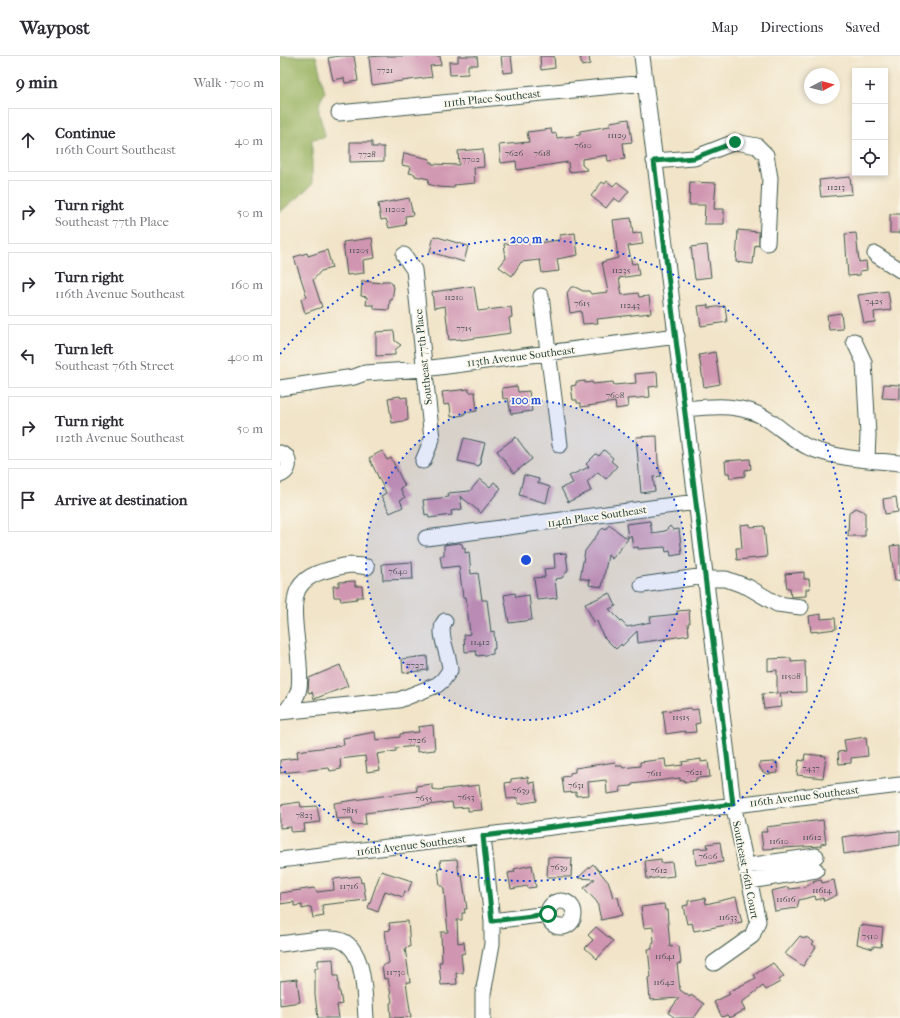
<!DOCTYPE html>
<html lang="en">
<head>
<meta charset="utf-8">
<style>
	:root { --surface:#fff; --page:#f2f2f3; --text:#2b2b33; --muted:#7c7c81; --line:#e1e1e2 }
	body { margin:0; font-family:"IM FELL French Canon",serif; background:var(--page); color:var(--text) }
	.controls { position:absolute; right:12px; top:12px; display:grid; overflow:hidden; border-radius:0px; box-shadow:0 2px 6px #0003 }
	.controls button { width:36px; height:36px; display:grid; place-items:center; padding:0; border:0; border-bottom:1px solid var(--line); background:var(--surface); color:var(--text); font:20px sans-serif }
	.compass { position:absolute; left:524px; top:12px; width:36px; height:36px; border-radius:50%; background:var(--surface); box-shadow:0 2px 6px #0003; rotate:83deg }
	.stop { position:absolute; width:12px; height:12px; margin:-9px; border:3px solid #0b8043; border-radius:50%; background:#fff }
	.stop.end { background:#0b8043; border-color:#fff; box-shadow:0 1px 4px #0008 }
	.list { margin:0; padding:0; list-style:none }
	h2 { display:flex; justify-content:space-between; align-items:center; height:52px; margin:0; padding:0 16px; font-size:17px }
	h2 small { font-size:13px; font-weight:400; color:var(--muted) }
	.list li { display:grid; grid-template-columns:26px 1fr auto; gap:12px; align-items:center; box-sizing:border-box; height:64px; margin:0 8px 8px; padding:0 8px; border:1px solid var(--line); border-radius:0px }
	.list b { display:block; font-size:15px; white-space:nowrap }
	.list p { margin:0; font-size:13px; white-space:nowrap; color:var(--muted) }
	.list em { font-size:13px; font-style:normal; color:var(--muted) }
	.icon { flex:none; width:22px; height:22px; fill:none; stroke:currentColor; stroke-width:2; stroke-linecap:round; stroke-linejoin:round }
	.map { position:relative; flex:none; width:620px; height:962px; overflow:hidden }
	header { display:flex; align-items:center; gap:24px; box-sizing:border-box; height:56px; padding:0 20px; background:var(--surface); border-bottom:1px solid var(--line) }
	header strong { font-size:19px }
	nav { display:flex; gap:22px; margin-inline-start:auto; font-size:14px }
	main { display:flex }
	aside { flex:1; background:var(--surface) }
	.map>svg:first-child { display:block }
	.forest { fill:#9db566; stroke:#5e794d }
	.building { fill:#d096b1 }
	.lines { fill:none; stroke-linecap:round; stroke-linejoin:round }
	.minor-casing { stroke:#3e564a; stroke-width:17 }
	.minor { stroke:#fff; stroke-width:15 }
	.route { stroke:#0b8043; stroke-width:5 }
	.ring { fill:none; stroke:#1d4ed8; stroke-width:2; stroke-dasharray:2 4 }
	.labels { text-anchor:middle; stroke-width:3.5; stroke-linejoin:round; paint-order:stroke }
	.number-label { font-size:9px; fill:#4b5353 }
	.street-label { font-size:11px; fill:#1f3d34; stroke:#fbf7ec }
	.centre { fill:#1d4ed8; stroke:#fbf7ec; stroke-width:2 }
	.ring-label { font-size:12px; text-anchor:middle; font-weight:bold; fill:#1d4ed8; stroke:#fbf7ec; stroke-width:3.5; stroke-linejoin:round; paint-order:stroke }
</style>
</head>
<body>
<header>
<strong>Waypost</strong>
<nav><a>Map</a><a>Directions</a><a>Saved</a></nav>
</header>
<main>
<aside>
<h2>9 min<small>Walk · 700 m</small></h2>
<ul class="list">
<li><svg class="icon" aria-label="ahead" viewBox="0 0 24 24"><path d="M12 20V5M6 11l6-6 6 6"/></svg><div><b>Continue</b><p>116th Court Southeast</p></div><em>40 m</em></li>
<li><svg class="icon" aria-label="right" viewBox="0 0 24 24"><path d="M7 20v-9h11M14 6l5 5-5 5"/></svg><div><b>Turn right</b><p>Southeast 77th Place</p></div><em>50 m</em></li>
<li><svg class="icon" aria-label="right" viewBox="0 0 24 24"><path d="M7 20v-9h11M14 6l5 5-5 5"/></svg><div><b>Turn right</b><p>116th Avenue Southeast</p></div><em>160 m</em></li>
<li><svg class="icon" aria-label="left" viewBox="0 0 24 24"><path d="M17 20v-9H6M10 6l-5 5 5 5"/></svg><div><b>Turn left</b><p>Southeast 76th Street</p></div><em>400 m</em></li>
<li><svg class="icon" aria-label="right" viewBox="0 0 24 24"><path d="M7 20v-9h11M14 6l5 5-5 5"/></svg><div><b>Turn right</b><p>112th Avenue Southeast</p></div><em>50 m</em></li>
<li><svg class="icon" aria-label="arrive" viewBox="0 0 24 24"><path d="M6 21V4h12l-3 4 3 4H6"/></svg><div><b>Arrive at destination</b></div></li>
</ul>
</aside>
<div class="map">
<svg width="620" height="962" viewBox="0 0 620 962">
	<rect width="100%" height="100%" fill="#fbf7ec"/>
	<filter id="ink" filterUnits="userSpaceOnUse"><feTurbulence type="fractalNoise" baseFrequency=".025" numOctaves="2"/><feDisplacementMap in="SourceGraphic" scale="8" xChannelSelector="R" yChannelSelector="G"/><feConvolveMatrix kernelMatrix="1 2 1 2 8 2 1 2 1" color-interpolation-filters="sRGB"/></filter>
	<filter id="wash" filterUnits="userSpaceOnUse"><feTurbulence type="fractalNoise" baseFrequency=".012" numOctaves="4" result="noise"/><feDisplacementMap in="SourceGraphic" scale="16" xChannelSelector="R" yChannelSelector="G"/><feGaussianBlur stdDeviation="0.9" result="paint"/><feColorMatrix in="noise" values="0 0 0 0 0 0 0 0 0 0 0 0 0 0 0 0 0 1.4 0 .05"/><feComposite in="paint" operator="in"/></filter>
	<g filter="url(#wash)">
		<rect width="100%" height="100%" fill="#f1e4c8"/>
		<path class="forest" d="M0,0H36L45,37C32,54 43,63 45,81L32,83V129L0,156Z"/>
		<g id="blocks">
			<path class="building" d="M59,0H74L78,25L65,27L64,22L53,24L48,2Z
				M101,0H160L161,9L150,10L152,21L92,29L89,1Z
				M178,0H197L198,9H188V18L170,19L169,6H178Z
				M221,0H231L233,16L223,17Z
				M260,0H274L275,12L261,14Z
				M300,0H309L310,8L302,10Z
				M349,63L352,86L343,87L345,103L328,105L327,99L302,103V109L308,114L289,116L288,106L237,114L236,105L221,107L219,89L249,86L247,76L271,73L272,78L276,77L277,82L300,79V75L330,70V66Z
				M70,86H92V91H104V105L70,106Z
				M203,93L204,111L194,112L195,127L174,129V132L158,131L148,128L149,123L135,120V118L129,117L131,111L122,109L124,97L150,103L149,106H152V108L179,109L178,95Z
				M570,121L572,138L541,141L539,124Z
				M327,125L333,130L337,126L349,135L340,146L334,142L326,152L311,140L322,126L325,128Z
				M410,126L436,127L434,153H444V168H424L425,149H409Z
				M129,142L133,159L125,160L126,169L109,172L106,163L101,164L98,148Z
				M610,158H620V177H610Z
				M351,162L353,178L361,176L363,188L348,190L352,208L357,207L359,219L339,222L342,239L358,237L359,241L369,240L371,257L317,263L318,267L303,268L301,255L290,257L287,237L291,231H295L303,235H309L311,238L328,236L322,206L338,202L333,164Z
				M458,174L479,176V190L475,189L473,208L456,206Z
				M295,177L298,199L277,203L279,215L262,217L260,204L241,206L232,220L219,211L226,202L224,188L249,185V188L280,184V179Z
				M576,177L579,206L586,205L587,214L580,215V219L568,220L565,178Z
				M154,180L188,190L184,206L150,196Z
				M92,182L95,202L83,204L84,217L67,219L63,186Z
				M427,189L431,221L415,223L411,191Z
				M47,194L52,212L41,215L33,224L42,251L25,257L21,243L27,241L14,201L27,197L28,200Z
				M82,225L102,227V225H110L114,231L112,244H110L109,254L94,253V249H86L87,241L81,240Z
				M194,230L198,255L231,251L232,261L229,262L231,277L181,284V283L169,284L165,250L154,252L152,236Z
				M608,235L611,254L594,256L595,266L584,267L578,239Z
				M428,249V252L445,250L447,266L421,270L418,250Z
				M561,257L563,273L549,274L547,259Z
				M114,275L115,285L121,289L115,294V299L96,300V276Z
				M435,296L440,328L424,331L419,299Z
				M377,316L378,330L369,331L370,341L347,343L348,351L336,353L335,346L301,351V347H297V344H293L291,330L296,329V326L305,325V327L312,326L313,328L333,326L334,329L356,327L355,318Z
				M604,328L620,329V343L602,342Z
				M237,330L238,336L249,335L252,355L231,358L228,342L223,343L222,332Z
				M189,333V336H195L197,355L184,357V359L171,361L170,348L164,349L162,336Z
				M120,340L121,342L127,341L128,364L112,367L108,342Z
				M377,380L378,407L381,420L373,421L375,435L361,437L356,381Z
				M236,381L252,403L234,417L217,395Z
				M184,382L205,387L199,410L178,405Z
				M324,394L333,402L331,405L337,410L326,423L318,416L307,426L311,435L288,446L281,432L293,427L289,420L309,411L306,408L316,398L319,400Z
				M102,395L107,404L111,402L125,430L120,432L125,442L120,444L123,451L110,457L101,440L106,437L89,402Z
				M470,403L471,413L465,414V420L450,422L449,417H446L445,405Z
				M244,419L259,423L258,427L270,431L266,447L239,439Z
				M200,423L210,431L214,426L221,432L201,457L180,440L182,453L171,455L172,459L149,462L148,458L145,459L143,444L169,441L168,437L190,435Z
				M616,441L618,456L605,458L603,443Z
				M576,452L585,456V480H568L569,456Z
				M370,465L372,477L385,475L390,470L393,474L399,473L402,498L391,500L390,495L386,496L385,491L358,493V491L353,492L351,479L348,482L346,468Z
				M470,468V471L484,470L487,501L457,504L456,492H462L460,469Z
				M329,469L348,483L332,503L328,499L322,531L309,529L310,524L300,522L305,495L320,475L323,472L325,474Z
				M179,487L182,488L183,492H185V497L189,496L191,518L198,517L202,544H207L211,576L214,575L215,593H213V598L197,600L196,595L185,596L184,579L190,578L186,541H183L179,510L162,512L160,500H164V489Z
				M620,489V524L615,525L610,490Z
				M286,497L288,514L282,522L275,523L277,542L257,544L254,522L265,521L264,513L275,512L274,498Z
				M132,506L133,523L103,524L102,508Z
				M524,516V523H529L530,533H526V540L511,541L510,532H507L505,518Z
				M75,525V530H82L83,541H77V543L61,545L60,541H54L53,530H59V526Z
				M235,537L236,541L249,539L252,564L229,567L224,539Z
				M330,537L336,550L329,553L347,571L371,566L370,561L398,558L397,555L409,554L410,567H408L409,579L358,587L357,575L342,590L341,588L336,593L323,580L317,565L314,566L305,548Z
				M541,558V563L555,562L556,573L531,576L529,560Z
				M147,600L148,614L123,617L122,603Z
				M511,602V606L525,605L526,636L500,637L502,651L484,653L482,638L497,637V614L488,615V603Z
				M60,609L68,630L34,643L32,636L29,637L28,635L29,622Z
				M411,652L412,654L418,653L420,667L415,668L416,676L405,677V675L386,678L383,655Z
				M153,669L155,694L137,696V690L116,692V695L97,698L100,714L87,716L85,700L60,703L61,713L50,715L49,712L0,717V704L18,702L17,695L64,689L63,682L95,676L96,684L120,681V678L139,676L138,671Z
				M586,681L588,700L571,702V707L559,708L558,696L566,695L564,684Z
				M525,698L546,700L543,722L517,719L519,704L524,705Z
				M385,703L386,711L403,709L402,706L421,703V706L428,705L430,721L416,722V725L404,726V724L400,725V722L352,728V730L340,731L341,736L327,738L326,724L308,726L309,739L296,740V736L284,737L282,721L290,720V717L295,716V712L335,706L336,710H342L343,712L360,710V706Z
				M493,706H497L498,717L487,718L483,716L480,712L479,707Z
				M248,721L249,727L255,726L257,745L239,748L238,742L227,743L225,727L231,726V723Z
				M152,728V733L158,734L199,729L202,754L188,755V751L173,752L172,746L85,757L86,768L73,769L72,762L56,763L54,747L137,735L136,730Z
				M20,746L21,751L37,750L40,766L24,768L25,775L11,776V771L0,772V749Z
				M543,764L546,787L541,788V790L483,793L481,776H487L486,771Z
				M607,775V776L620,775V789L564,798L562,781Z
				M440,786L443,806L416,809L414,793L428,792L427,788Z
				M268,801L292,802L291,821H267Z
				M177,803L179,819H182L187,853H184L185,857H182V864H177L178,887L184,886L185,897L181,898L183,917H176L177,928L161,929L159,906H162L161,876H168L164,834L163,830H160L158,812H161L160,804Z
				M381,803V807L392,806L394,820L367,823L365,805Z
				M313,808L329,827L333,842L338,841L342,859L321,864L317,846L304,832L315,823L298,822Z
				M252,809L256,831L248,832L247,830L231,833L228,817L235,816L234,813Z
				M101,815L132,825L128,836L125,835L123,841L105,835L98,856L88,852Z
				M80,820L81,827L83,826L86,844L42,849L44,860L33,862L31,851L22,853V849L14,850V846L0,848V837L34,832L37,836L54,834L53,823Z
				M541,823L542,827L554,824L557,839L544,845L543,842L536,844L535,840L519,844L517,852L495,855L491,835L508,831L509,833L526,831V829L534,827L533,825Z
				M456,841L462,866L414,875L412,867L407,868L403,850L408,849V845L425,842L426,848Z
				M384,848L385,854H387L390,891L399,890L401,907L397,908L400,934L410,941L411,939L424,948L414,962H396L388,957L399,942L370,944L368,922L371,921L368,893H372V888L374,887L373,871L364,872L361,851Z
				M128,865L130,891L125,892L130,926H126L131,961L111,962L110,947L112,946L108,922L104,923L102,910L109,907L105,875L110,874L109,867Z
				M580,869L603,872L601,891L593,890V893L577,888Z
				M316,871L333,885L317,903L305,892L313,884L308,879Z
				M520,880L525,883L526,881L534,886L532,888L536,891L523,910L505,898Z
				M53,903L54,920H58L59,936H60L62,948L57,949L59,962H38L35,939V912H38V904Z
				M493,907L504,920L499,924L500,926L486,934L483,930L461,947L465,954L450,962L447,959L442,961L434,946L450,938L448,936L476,922L474,919Z
				M17,923L20,946L0,949V925Z"/>
		</g>
	</g>
	<g filter="url(#ink)">
		<use href="#blocks" fill-opacity="0" stroke="#3e564a" stroke-width="1"/>
		<g class="lines">
			<g class="minor-casing">
				<path id="minor" d="M362,0L453,748L478,865L472,880L434,907
					M59,57L365,27
					M374,105L414,102L455,86L477,90L486,99L490,122L487,187
					M595,198L620,214
					M124,199L134,214L152,383L143,405
					M261,240L280,389
					M574,285L584,306L588,379L587,403
					M0,332L74,321L85,317L144,313L397,280
					M405,353C435,350 464,347 490,365C503,374 516,386 530,392C558,403 591,404 620,407
					M0,397L7,401C10,409 8,416 0,419
					M146,482L416,446
					M426,523H446L468,531L497,548L521,551
					M362,529L425,520
					M6,655C11,648 18,641 19,632C23,605 9,559 17,536C22,523 35,517 48,514C63,510 71,507 87,511
					M0,656L119,644L157,629L163,624L170,614C170,599 156,576 165,565
					M0,804L620,729
					M466,810L536,800
					M470,825L536,814
					M268 858a13 13 0 1 1 26 0a13 13 0 1 1-26 0Z
					M212,865L268,858
					M0,888C17,886 35,882 52,883C86,883 84,938 86,962
					M203,962V938L212,888V865L203,780"/>
			</g>
			<use href="#minor" class="minor"/>
		</g>
	</g>
	<g class="lines" filter="url(#ink)">
		<path class="route" d="M268,858L212,865L203,780L453,748L374,105L414,102L455,86"/>
	</g>
	<circle cx="246" cy="504" r="160" fill="#1d4ed8" fill-opacity=".12"/>
	<g class="ring">
		<circle cx="246" cy="504" r="160"/>
		<path d="M0 298A321 321 0 1 1 0 710"/>
	</g>
	<g class="labels">
		<g class="number-label">
			<text x="105" y="17">7721</text>
			<text x="337" y="82">11129</text>
			<text x="303" y="92">7610</text>
			<text x="234" y="100">7626</text>
			<text x="262" y="100">7618</text>
			<text x="87" y="101">7728</text>
			<text x="191" y="106">7702</text>
			<text x="556" y="134">11213</text>
			<text x="115" y="156">11202</text>
			<text x="79" y="197">11205</text>
			<text x="341" y="217">11235</text>
			<text x="174" y="244">11210</text>
			<text x="594" y="248">7425</text>
			<text x="302" y="250">7615</text>
			<text x="350" y="252">11243</text>
			<text x="184" y="275">7715</text>
			<text x="335" y="342">7608</text>
			<text x="118" y="518">7640</text>
			<text x="200" y="589">11412</text>
			<text x="135" y="612">7727</text>
			<text x="511" y="623">11508</text>
			<text x="401" y="664">11515</text>
			<text x="137" y="687">7726</text>
			<text x="531" y="715">7437</text>
			<text x="414" y="719">7621</text>
			<text x="374" y="720">7611</text>
			<text x="296" y="732">7631</text>
			<text x="241" y="737">7639</text>
			<text x="186" y="744">7653</text>
			<text x="144" y="745">7655</text>
			<text x="70" y="757">7815</text>
			<text x="24" y="762">7823</text>
			<text x="532" y="784">11612</text>
			<text x="499" y="788">11610</text>
			<text x="428" y="803">7606</text>
			<text x="279" y="814">7639</text>
			<text x="379" y="817">7612</text>
			<text x="69" y="833">11716</text>
			<text x="542" y="837">11614</text>
			<text x="506" y="846">11616</text>
			<text x="448" y="864">11633</text>
			<text x="590" y="883">7510</text>
			<text x="385" y="903">11641</text>
			<text x="116" y="919">11730</text>
			<text x="384" y="929">11642</text>
		</g>
		<g class="street-label">
			<text transform="translate(212 42) rotate(-6)" y="4">111th Place Southeast</text>
			<text transform="translate(241 300) rotate(-7)" y="4">113th Avenue Southeast</text>
			<text transform="translate(143 301) rotate(-96)" y="4">Southeast 77th Place</text>
			<text transform="translate(317 460) rotate(-8)" y="4">114th Place Southeast</text>
			<text transform="translate(524 740) rotate(-7)" y="4">116th Avenue Southeast</text>
			<text transform="translate(131 789) rotate(-7)" y="4">116th Avenue Southeast</text>
			<text transform="translate(466 814) rotate(79)" y="4">Southeast 76th Court</text>
		</g>
	</g>
	<circle cx="246" cy="504" r="6" class="centre"/>
	<g class="ring-label">
		<text x="246" y="187">200 m</text>
		<text x="246" y="348">100 m</text>
	</g>
</svg>
<div class="controls">
<button>+</button>
<button>−</button>
<button><svg class="icon" aria-label="locate" viewBox="0 0 24 24"><circle cx="12" cy="12" r="6"/><path d="M12 2v4M12 18v4M2 12h4M18 12h4"/></svg></button>
</div>
<svg class="compass" viewBox="-18 -18 36 36"><path d="M0-13l5 13h-10z" fill="#e53935"/><path d="M0 13l5-13h-10z" fill="#7c7c81"/></svg>
<div class="stop" style="left:268px;top:858px"></div>
<div class="stop end" style="left:455px;top:86px"></div>
</div>
</main>
</body>
</html>
